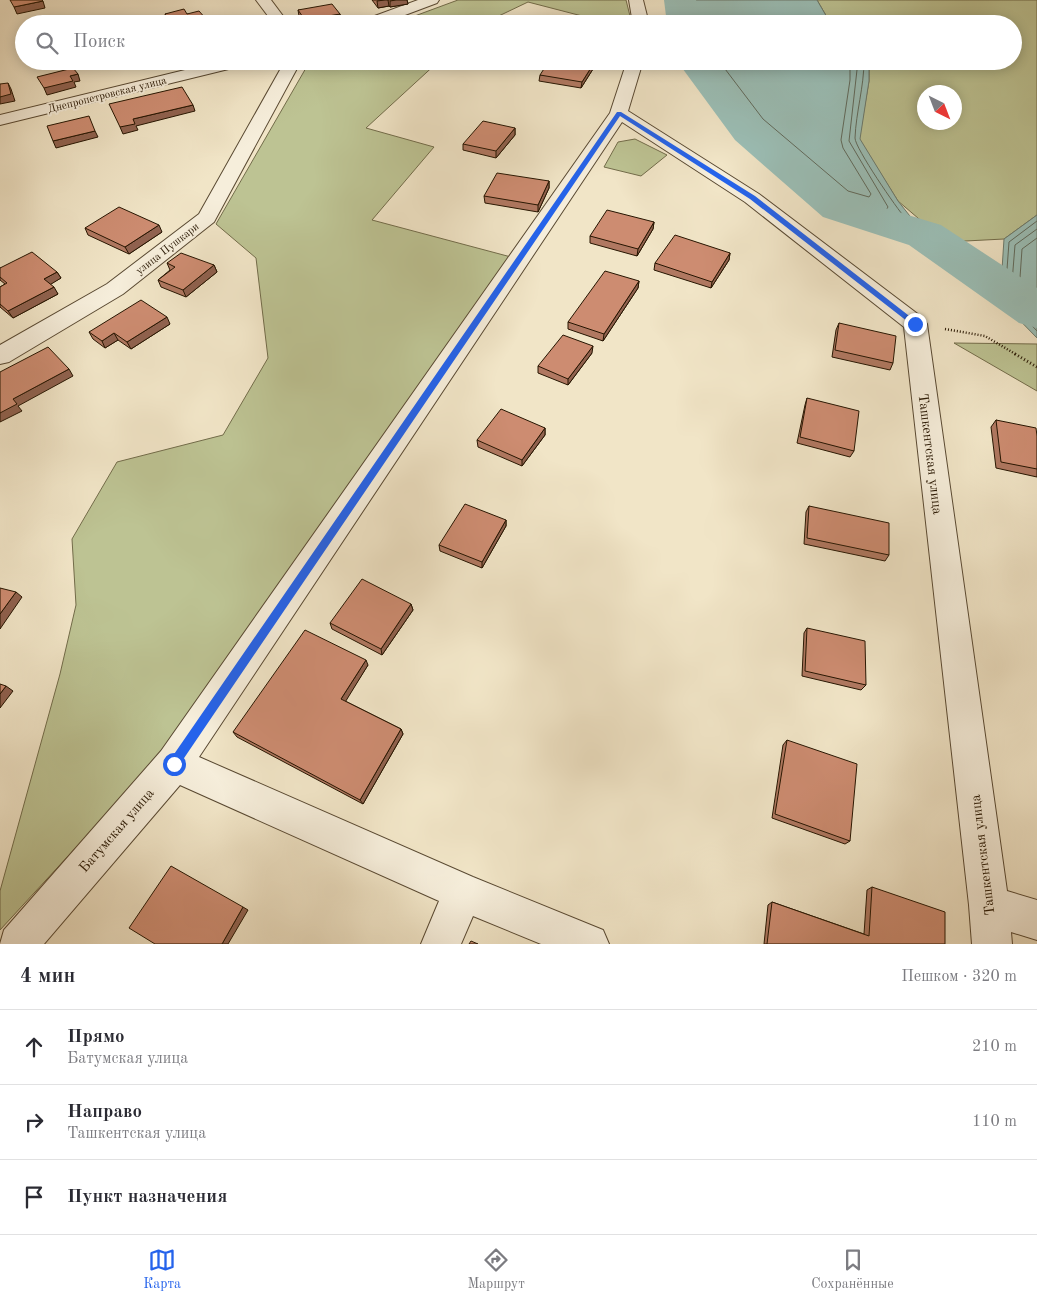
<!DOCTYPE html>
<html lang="ru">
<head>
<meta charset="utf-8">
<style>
	:root { --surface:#fff; --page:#f7f7f7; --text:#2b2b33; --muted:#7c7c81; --line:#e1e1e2; --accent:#2563eb }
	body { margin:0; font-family:"Old Standard TT",serif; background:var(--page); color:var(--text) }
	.compass { position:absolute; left:917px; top:85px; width:45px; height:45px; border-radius:50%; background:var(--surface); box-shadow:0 2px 12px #0003; rotate:138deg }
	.stop { position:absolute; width:15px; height:15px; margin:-11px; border:4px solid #2563eb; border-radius:50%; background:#fff }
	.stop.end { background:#2563eb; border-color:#fff; box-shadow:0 1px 5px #0008 }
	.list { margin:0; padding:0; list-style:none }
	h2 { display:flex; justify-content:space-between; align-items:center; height:65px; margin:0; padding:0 20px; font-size:21px }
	h2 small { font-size:16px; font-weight:400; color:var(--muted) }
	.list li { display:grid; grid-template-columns:32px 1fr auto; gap:15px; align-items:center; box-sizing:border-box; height:75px; padding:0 20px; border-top:1px solid var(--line) }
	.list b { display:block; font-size:19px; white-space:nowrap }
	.list p { margin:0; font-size:16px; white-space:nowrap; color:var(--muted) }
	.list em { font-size:16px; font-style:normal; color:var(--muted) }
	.icon { flex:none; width:28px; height:28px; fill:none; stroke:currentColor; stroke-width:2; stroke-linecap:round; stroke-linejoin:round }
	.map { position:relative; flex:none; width:1037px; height:944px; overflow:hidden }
	.search { position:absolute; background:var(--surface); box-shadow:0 2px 12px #0003; left:15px; right:15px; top:15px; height:55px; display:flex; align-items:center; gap:12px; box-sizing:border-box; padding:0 18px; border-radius:28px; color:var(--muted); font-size:19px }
	.sheet { height:290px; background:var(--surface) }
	nav { display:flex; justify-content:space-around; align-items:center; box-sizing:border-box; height:70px; border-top:1px solid var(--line); background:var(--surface); font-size:14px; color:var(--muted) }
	nav a { display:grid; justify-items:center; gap:2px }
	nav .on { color:var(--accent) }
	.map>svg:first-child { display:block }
	.green { fill:#bdc393; stroke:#726c4a; fill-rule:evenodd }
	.water { fill:#9bbfb7; stroke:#6c7b6e }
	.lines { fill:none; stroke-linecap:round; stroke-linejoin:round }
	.shore { stroke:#606a5c; stroke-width:1 }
	.river { fill:#9bbfb7; fill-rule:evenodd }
	.minor-casing { stroke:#594932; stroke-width:2 }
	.path-far1 { stroke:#261501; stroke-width:2.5; stroke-dasharray:1 2; stroke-linecap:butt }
	.path { stroke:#261501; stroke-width:3; stroke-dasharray:1 2.5; stroke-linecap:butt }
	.minor { fill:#f6eedb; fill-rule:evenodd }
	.wall { fill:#b07861; stroke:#261501 }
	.shaded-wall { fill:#90624f; stroke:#261501 }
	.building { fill:#cd8c71; stroke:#261501 }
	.route { fill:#2563eb }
	.labels { text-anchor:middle; stroke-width:4; stroke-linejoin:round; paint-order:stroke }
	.far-street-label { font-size:11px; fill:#261501; stroke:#f6eedb }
	.street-label { font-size:14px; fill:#261501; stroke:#f6eedb }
</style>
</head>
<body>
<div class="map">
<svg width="1037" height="944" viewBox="0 0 1037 944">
	<rect width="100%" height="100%" fill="#f1e5c7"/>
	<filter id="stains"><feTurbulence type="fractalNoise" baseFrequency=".004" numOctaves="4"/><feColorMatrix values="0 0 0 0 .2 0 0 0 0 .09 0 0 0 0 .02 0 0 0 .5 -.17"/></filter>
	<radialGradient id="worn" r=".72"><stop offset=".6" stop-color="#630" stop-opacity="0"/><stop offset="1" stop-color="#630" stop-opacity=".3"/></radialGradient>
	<path class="green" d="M458,0H626L632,24H613L528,2L482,24H393Z
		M817,0H1037V215L1004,239L946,242L898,201L859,139L869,81V61H1013V24H834L828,19ZM924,92H954V122H924Z
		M310,61H439L366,128L434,147L372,220L511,257L162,754L0,930V891L60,674L76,605L72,539L117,462L223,435L268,358L256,258L216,224Z
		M635,139L667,155L641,176L604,167L618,142Z
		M954,343L1037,344V391Z"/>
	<path class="water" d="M680,0H817L828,19L834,24H684Z
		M695,61H869V81L860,139L898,201L925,235L839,208L749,132Z
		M1037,215V338L1000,300L1004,239Z"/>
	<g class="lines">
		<path class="shore" d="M702,61L753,128L841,203L904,222L906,219C897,209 855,148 855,138C856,112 864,87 864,61
			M709,61L757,124L844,197L886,210L888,207L849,141L858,61
			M719,61L763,119L848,191L869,197L871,194L843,148L841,140L850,80V61
			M1037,221L1009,242L1005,297L1037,331
			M1037,229L1015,245L1011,295L1037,322
			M1037,238L1022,249L1019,292L1037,311"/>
		<path class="river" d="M664,0H696L701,24H667Z
			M677,61H714L763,124L855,199L941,225L1037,288V328L1019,323L909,245L823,217L735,140Z"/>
		<g class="minor-casing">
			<path id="minor" d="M256,0H271L289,24H274Z
				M418,0H439L437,3L381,24H359L361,21Z
				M629,0H643L649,24H633Z
				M222,61H251L249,64L0,125V115Z
				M285,61H301L214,222L123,294L9,362L0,364V345L107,284L199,214Z
				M627,61H643L628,111L759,194L923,318L927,324L1007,891L1037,900V940L1011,932L1012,944H972L969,905L904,327L745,202L622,122L199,757L473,877L603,930L609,944H541L473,916L461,944H421L439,901L180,785L44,944H0L4,930L161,751L610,113Z"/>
		</g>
		<path class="path-far1" d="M945,329L985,336L1017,355"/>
		<path class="path" d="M1015,354L1037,367"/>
		<use href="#minor" class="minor"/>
	</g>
	<path class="wall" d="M372,0H407L408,4L390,7L389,6L378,8Z
		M298,10L340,14L341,20L321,24H304L299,16Z
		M165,14H187L207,20L208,24H170L167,20Z
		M593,69L581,88L539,81L540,75Z
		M515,128V135L496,158L463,150V144Z
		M549,181V188L538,212L485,203L484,196Z
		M654,222L653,229L637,256L590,243V236Z
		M85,228L162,232L129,254L88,235Z
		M730,253L729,260L711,288L654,270L655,263Z
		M167,263L214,265L217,272L186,297L161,287L158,280L170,270Z
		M0,268L57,272L61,278L50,284L58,294L13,318L0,307V287L5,284L0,280Z
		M639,281L638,288L603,341L568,329V322Z
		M839,323L893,363L890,370L832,357L836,330Z
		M170,324L131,349L118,340L105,348L93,339L89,332Z
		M592,353L568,385L538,373V366Z
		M807,398L854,451L850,457L797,443L805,405Z
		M996,420L1037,436V477L996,468L991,427Z
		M545,428V435L522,466L478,447L477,440Z
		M809,506L889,555L885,561L804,544L806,512Z
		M506,520V526L482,568L440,551L439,545Z
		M411,604L413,610L382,655L332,629L330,623Z
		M807,628L866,685L861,690L802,676L804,633Z
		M368,665L345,701L401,729L403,734L363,804L237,737L233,732Z
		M787,740L850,841L845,844L772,818L783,745Z
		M872,887L945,944H764L768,905L772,902L864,934L867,890Z"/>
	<path class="shaded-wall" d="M385,0H388L389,6L378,8L377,1Z
		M396,0H407L408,4L390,7V1Z
		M43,1L45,8L17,14L14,7Z
		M340,14L341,20L321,24H306L305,20Z
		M207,20L208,24H189Z
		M91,61H114L93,66Z
		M594,63L593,69L581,88L582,82Z
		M78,74L80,81L74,82L76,87L47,95L44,88L70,76Z
		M8,83L11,89L15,101L0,104V97Z
		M193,105L195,111L136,126L138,130L123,134L120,127L133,119Z
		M515,128V135L496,158V151Z
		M95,131L98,137L56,148L53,141Z
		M549,181V188L538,212V205Z
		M654,222L653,229L637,256L638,249Z
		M159,225L162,232L129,254L125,247Z
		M730,253L729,260L711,288L712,282Z
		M214,265L217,272L186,297L183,290Z
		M57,272L61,278L48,286L44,279Z
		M639,281L638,288L603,341L604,334Z
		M54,287L58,294L13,318L8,311Z
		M167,317L170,324L131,349L127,342Z
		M114,333L118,340L105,348L102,341Z
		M593,346L592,353L568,385V379Z
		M69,369L73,376L18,406L22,411L0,422V413L13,399Z
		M545,428V435L522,466V460Z
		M506,520V526L482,568V562Z
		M16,592L22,597L0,629V614Z
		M411,604L413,610L382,655L381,649Z
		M366,660L368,665L344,704L341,699Z
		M6,686L13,691L0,708V694Z
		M401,729L403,734L363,804L360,800Z
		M243,907L248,910L228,944H222Z"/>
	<path class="building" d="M10,0H42L43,1L14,7Z
		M332,4L340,14L305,20L298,10Z
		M184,9L187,14L199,11L207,20L189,24H173L165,14Z
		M263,16L270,24H229Z
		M533,20L549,24H528Z
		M549,61H585L594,63L582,82L540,75Z
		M73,68L78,74L70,76L73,81L44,88L37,77Z
		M8,83L11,94L0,97V84Z
		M182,87L193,105L133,119L135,124L120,127L109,104Z
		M89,116L95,131L53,141L47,126Z
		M483,121L515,128L496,151L463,144Z
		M497,173L549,181L538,205L484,196Z
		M119,207L159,225L125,247L85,228Z
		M607,210L654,222L638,249L590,236Z
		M675,235L730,253L712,282L655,263Z
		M32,252L57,272L44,279L54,287L8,311L0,304V287L7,283L0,277V268Z
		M181,253L214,265L183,290L158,280L175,267L167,263Z
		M605,271L639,281L604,334L568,322Z
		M141,300L167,317L127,342L114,333L102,341L89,332Z
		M839,323L896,336L893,363L835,350Z
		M563,335L593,346L568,379L538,366Z
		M48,347L69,369L13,399L17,404L0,413V372Z
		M807,398L859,411L854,451L800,437Z
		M501,409L545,428L522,460L477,440Z
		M996,420L1036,428L1037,436V469L1001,462Z
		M465,504L506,520L482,562L439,545Z
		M809,506L889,523V555L807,538Z
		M362,579L411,604L381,649L330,623Z
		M0,588L16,592L0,614Z
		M807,628L865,641L866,685L805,671Z
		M305,630L366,660L341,699L401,729L360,800L233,732Z
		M0,684L6,686L0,694Z
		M787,740L857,764L850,841L775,814Z
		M171,866L243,907L222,944H155L129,928Z
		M872,887L945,912V944H767L772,902L869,936Z
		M471,941L478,944H469Z"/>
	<path class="route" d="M617,112H621L755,196L917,322V325H912L750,199L620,116L178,767L174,769L170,767L169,764L170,760Z"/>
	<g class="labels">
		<g class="far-street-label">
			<text transform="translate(107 94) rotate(-14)" y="4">Днепропетровская улица</text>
			<text transform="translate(167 248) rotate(-38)" y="4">улица Пушкари</text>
		</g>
		<g class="street-label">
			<text transform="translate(931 454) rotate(83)" y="5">Ташкентская улица</text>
			<text transform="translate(116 830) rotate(-49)" y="5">Батумская улица</text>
			<text transform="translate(982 855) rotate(-97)" y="5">Ташкентская улица</text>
		</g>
	</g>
	<rect width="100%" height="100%" filter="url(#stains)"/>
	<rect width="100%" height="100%" fill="url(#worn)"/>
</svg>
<svg class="compass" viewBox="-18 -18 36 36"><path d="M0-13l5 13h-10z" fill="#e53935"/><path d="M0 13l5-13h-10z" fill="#7c7c81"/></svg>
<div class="stop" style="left:174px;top:764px"></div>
<div class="stop end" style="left:915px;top:324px"></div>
<div class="search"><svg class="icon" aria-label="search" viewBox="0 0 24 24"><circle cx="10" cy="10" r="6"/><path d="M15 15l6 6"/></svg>Поиск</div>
</div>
<section class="sheet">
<h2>4 мин<small>Пешком · 320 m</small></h2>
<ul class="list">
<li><svg class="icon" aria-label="ahead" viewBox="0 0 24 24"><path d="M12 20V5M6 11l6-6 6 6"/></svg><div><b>Прямо</b><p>Батумская улица</p></div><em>210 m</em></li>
<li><svg class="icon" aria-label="right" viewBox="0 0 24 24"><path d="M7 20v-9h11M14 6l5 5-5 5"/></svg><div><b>Направо</b><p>Ташкентская улица</p></div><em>110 m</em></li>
<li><svg class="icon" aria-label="arrive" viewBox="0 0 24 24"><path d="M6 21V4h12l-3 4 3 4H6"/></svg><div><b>Пункт назначения</b></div></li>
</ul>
</section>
<nav>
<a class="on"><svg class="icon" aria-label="map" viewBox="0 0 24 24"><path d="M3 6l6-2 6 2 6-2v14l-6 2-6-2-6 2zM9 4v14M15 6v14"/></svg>Карта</a>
<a><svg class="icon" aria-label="directions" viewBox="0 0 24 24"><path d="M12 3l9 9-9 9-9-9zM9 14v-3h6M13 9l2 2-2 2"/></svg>Маршрут</a>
<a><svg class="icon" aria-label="saved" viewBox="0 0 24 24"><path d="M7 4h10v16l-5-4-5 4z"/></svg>Сохранённые</a>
</nav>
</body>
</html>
